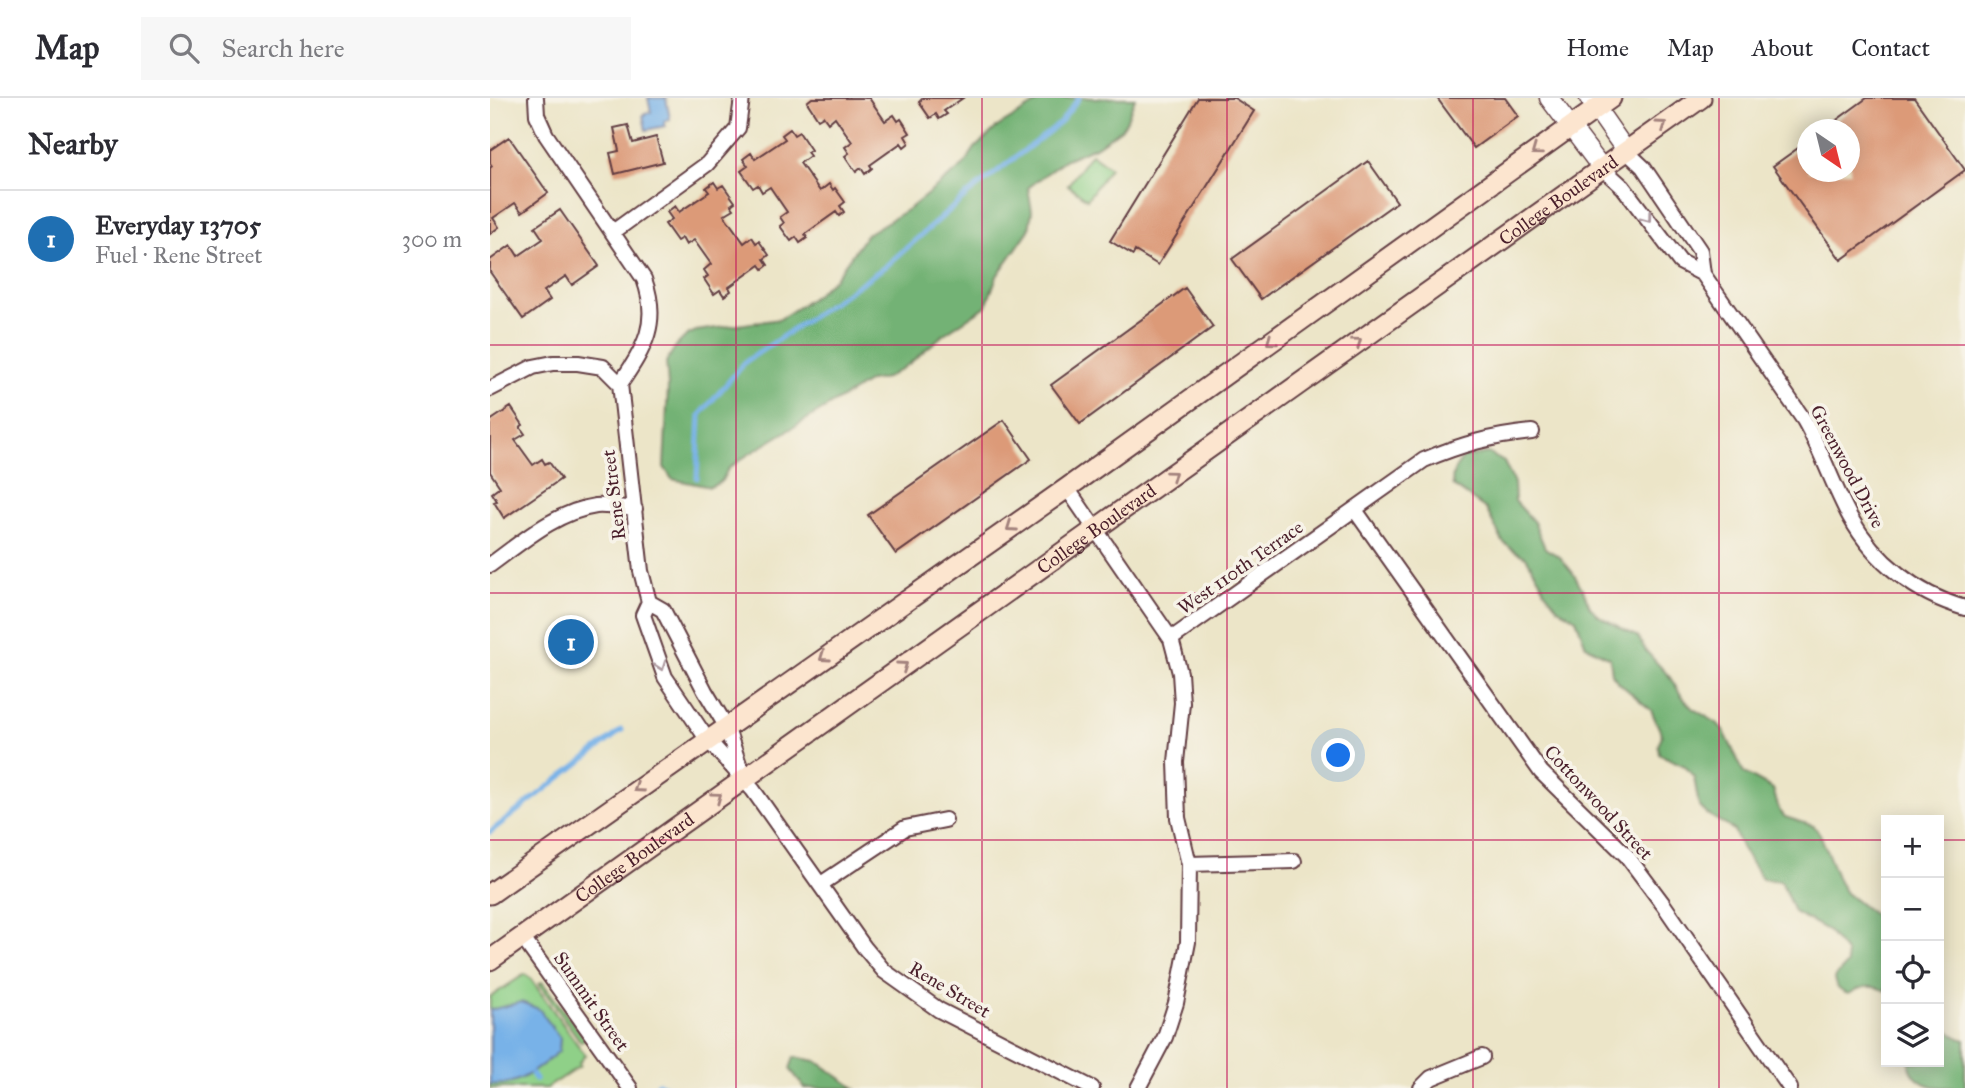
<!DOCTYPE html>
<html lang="en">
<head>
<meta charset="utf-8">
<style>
	:root { --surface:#fff; --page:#f7f7f7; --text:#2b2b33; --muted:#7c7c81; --line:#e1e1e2; --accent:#1f6fb2 }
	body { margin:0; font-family:"IM FELL Great Primer",serif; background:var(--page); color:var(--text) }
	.controls { position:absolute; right:21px; bottom:21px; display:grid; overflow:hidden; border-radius:0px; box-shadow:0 4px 18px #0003 }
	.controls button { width:63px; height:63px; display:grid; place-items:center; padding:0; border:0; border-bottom:2px solid var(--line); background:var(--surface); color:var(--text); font:35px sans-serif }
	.compass { position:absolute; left:1307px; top:21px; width:63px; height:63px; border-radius:50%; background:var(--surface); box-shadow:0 4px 18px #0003; rotate:145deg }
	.you { position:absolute; left:849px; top:658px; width:24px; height:24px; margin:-18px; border:5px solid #fff; border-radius:50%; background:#1a73e8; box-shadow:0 0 0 10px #1a73e833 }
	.badge { display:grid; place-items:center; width:46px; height:46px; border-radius:50%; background:var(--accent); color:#fff; font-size:23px; font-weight:700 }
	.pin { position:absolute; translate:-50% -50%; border:4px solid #fff; box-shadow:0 2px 7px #0006 }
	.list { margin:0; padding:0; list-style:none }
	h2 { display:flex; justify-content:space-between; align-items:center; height:91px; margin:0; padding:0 28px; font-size:30px }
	h2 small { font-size:23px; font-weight:400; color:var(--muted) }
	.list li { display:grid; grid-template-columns:46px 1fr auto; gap:21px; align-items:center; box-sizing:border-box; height:98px; padding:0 28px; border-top:2px solid var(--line) }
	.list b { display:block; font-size:26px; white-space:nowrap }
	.list p { margin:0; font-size:23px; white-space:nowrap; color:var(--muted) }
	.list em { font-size:23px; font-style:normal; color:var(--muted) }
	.icon { flex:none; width:38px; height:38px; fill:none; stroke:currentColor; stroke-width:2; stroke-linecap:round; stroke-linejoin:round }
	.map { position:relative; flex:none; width:1475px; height:990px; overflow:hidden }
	header { display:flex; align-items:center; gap:42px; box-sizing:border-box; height:98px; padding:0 35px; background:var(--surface); border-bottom:2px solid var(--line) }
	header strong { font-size:33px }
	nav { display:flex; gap:38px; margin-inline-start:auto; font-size:24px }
	.search { width:490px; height:63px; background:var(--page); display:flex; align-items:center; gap:18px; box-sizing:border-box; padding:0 24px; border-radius:0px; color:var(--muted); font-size:26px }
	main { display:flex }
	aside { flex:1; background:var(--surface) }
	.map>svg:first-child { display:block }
	.green { fill:#8fd088; stroke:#6c785a; stroke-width:2 }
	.forest { fill:#73b274; stroke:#5e6850; stroke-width:2 }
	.water { fill:#78b2e8; stroke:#61688a; stroke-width:2 }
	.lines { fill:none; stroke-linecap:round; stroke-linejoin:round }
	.stream { stroke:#78b2e8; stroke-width:5 }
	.building { fill:#dc9a78 }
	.minor-casing { stroke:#623d43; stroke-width:18 }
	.tertiary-casing { stroke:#623d43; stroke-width:21 }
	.secondary-casing { stroke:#623d43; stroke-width:23 }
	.minor { stroke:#fff; stroke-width:14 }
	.tertiary { stroke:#fff; stroke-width:18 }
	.secondary { stroke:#fce5cf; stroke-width:19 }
	.oneway { stroke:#a3827d }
	.oneway2 { stroke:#ae9aa0 }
	.grid { fill:none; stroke:#c2185b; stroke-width:2; stroke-opacity:0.55 }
	.labels { text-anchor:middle; stroke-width:7; stroke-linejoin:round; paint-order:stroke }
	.street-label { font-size:19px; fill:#4a1f2b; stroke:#f7f3e8 }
</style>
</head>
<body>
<header>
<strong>Map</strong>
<div class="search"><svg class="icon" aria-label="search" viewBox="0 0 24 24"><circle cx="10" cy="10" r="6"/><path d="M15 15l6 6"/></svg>Search here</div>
<nav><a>Home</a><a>Map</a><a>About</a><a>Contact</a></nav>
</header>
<main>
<aside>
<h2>Nearby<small></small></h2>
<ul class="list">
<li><span class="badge">1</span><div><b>Everyday 13705</b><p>Fuel · Rene Street</p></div><em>300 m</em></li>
</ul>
</aside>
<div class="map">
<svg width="1475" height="990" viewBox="0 0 1475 990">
	<rect width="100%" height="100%" fill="#f7f3e8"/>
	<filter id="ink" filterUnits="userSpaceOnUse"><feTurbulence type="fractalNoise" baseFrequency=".0143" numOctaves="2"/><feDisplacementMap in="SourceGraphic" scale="14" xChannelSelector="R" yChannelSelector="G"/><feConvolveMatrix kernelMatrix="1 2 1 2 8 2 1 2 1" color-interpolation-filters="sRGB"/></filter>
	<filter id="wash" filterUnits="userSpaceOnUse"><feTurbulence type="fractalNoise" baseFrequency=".00686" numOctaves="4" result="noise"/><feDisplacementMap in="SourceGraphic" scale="28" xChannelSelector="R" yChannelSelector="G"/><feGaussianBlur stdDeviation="1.57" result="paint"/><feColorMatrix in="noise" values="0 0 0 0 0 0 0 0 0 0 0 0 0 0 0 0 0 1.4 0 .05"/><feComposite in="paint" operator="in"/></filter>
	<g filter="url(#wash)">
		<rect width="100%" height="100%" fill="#ece5c8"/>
		<path class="green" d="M601,56L620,70L597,101L578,87Z
			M35,876L40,880L95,957L89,965L90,968L57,990H0V899Z
			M52,884L95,941L91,944L49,886Z"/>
		<path class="forest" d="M555,0H645L636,24L631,31L607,48L574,62L538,90L542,113L539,132L507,178L496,208L454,236L419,266L396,280L380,283L256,358L238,371L231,384L220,389L182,381L174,369L178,288L176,264L186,248L197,237L206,233L290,221L322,200L345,180L377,136L420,110L473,68L485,50L507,29Z
			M998,355L1014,364L1024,385L1025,403L1044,424L1055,450L1070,459L1083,475L1093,492L1100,509L1109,518L1148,539L1156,553L1179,578L1193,600L1202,610L1227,625L1234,633L1254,675L1283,691L1289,712L1295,719L1324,728L1330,736L1349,784L1356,795L1383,816L1396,835V893C1381,887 1373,887 1359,896C1350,894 1345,889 1344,880L1357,866L1356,855L1337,832L1304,814L1291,783L1272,781L1251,749L1244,732L1217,716L1209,708L1204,679L1195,668L1169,656L1168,648L1172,637L1161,612L1128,584L1122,576L1120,560L1096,548L1086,521L1068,510L1054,492L1051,484L1036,459L1026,454L1013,444L996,411L963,388C960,376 967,367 974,359Z
			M1449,911C1455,929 1457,936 1475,942V990C1446,990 1424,990 1419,964H1449Z
			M304,959L326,963L365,990H315L300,971Z"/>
		<path class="water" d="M158,0H176L180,21L174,23L175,28L156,32L153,17L161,14Z
			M31,904L49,911L70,940L69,953C50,969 28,990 0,986V912Z"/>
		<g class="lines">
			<path class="stream" d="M207,380L210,317L255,264L396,168L478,96L570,25L589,0
				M0,734L132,632
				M42,976L46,982
				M168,985L180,990"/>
		</g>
		<g id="blocks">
			<path class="building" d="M322,0H379L395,23L404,17L408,23L411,21L420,35L415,38L419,45L414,49L411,45L380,67L382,70L375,76L371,70L366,74L355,58L359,55L355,49L362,44L345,19L338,25L333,18L328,21L317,4Z
				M433,0H473L454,13L457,16L449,21L446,16L440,20L429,4Z
				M708,0H744L764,13L668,167L645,153L643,157L620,143Z
				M947,0H1015L1028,18L984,50Z
				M1377,0H1424L1475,72L1351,162L1283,68L1318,43V74H1360V32H1333Z
				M138,27L143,45L166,39L173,64L125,76L120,55L129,53L124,30Z
				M300,31L304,37L309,34L321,52L317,54L320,58L310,65L330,93L339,86L343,92L345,90L355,104L350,108L354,114L349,118L346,114L315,136L317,140L310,145L306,139L301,143L290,128L294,125L290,119L297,114L280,89L272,94L268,87L263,90L251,73L258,68L253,61L261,55L265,61L295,41L292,37Z
				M19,39L58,95L32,114L25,105L3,120L9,129L0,136V70L2,68L0,65V52Z
				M878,63L907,104L771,201L742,161Z
				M224,84L228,90L233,87L245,104L241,107L244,111L234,117L254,145L262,139L266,145L269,143L279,157L274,161L278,167L273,171L270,167L239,189L241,193L234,198L230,192L224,196L214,181L218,178L214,172L221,166L204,142L196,147L192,140L187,143L175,126L182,121L177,114L185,108L189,114L219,94L216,90Z
				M70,112L109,168L82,187L76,178L54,193L60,202L33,221L0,174V162L21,147L28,158L53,141L45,129Z
				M695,190L723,229L590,326L561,287Z
				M21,309L33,327L30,329L35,336L25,342L43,367L52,361L55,366L59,364L71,381L14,420L4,404L7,403L2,395L10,389L0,374V323Z
				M514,322L541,361L406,456L378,417Z"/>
		</g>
	</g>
	<g filter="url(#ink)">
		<use href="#blocks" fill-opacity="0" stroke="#623d43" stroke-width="2"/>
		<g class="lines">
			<g class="minor-casing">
				<path id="minor" d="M46,0L47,17L56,37L154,181C170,225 155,249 130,286
					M1136,53L1153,69L1210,153L1213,176
					M1111,69L1133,89L1190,164L1213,176L1314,322C1332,353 1343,388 1360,419C1385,464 1426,496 1475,510
					M123,134L217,66L248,30L252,0
					M130,286L151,473L159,504L153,517L175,579L217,641L263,692L374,849L394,873L449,912L602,990
					M0,291L43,269L63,265H88L113,269L130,286
					M577,390L681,541
					M865,412L1051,674L1137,758L1173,806L1300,990
					M0,467C32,444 65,414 106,408C118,407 133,410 145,411
					M159,504L173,512L215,593L236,628L252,675
					M699,766L804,763
					M331,786L415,730L455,722
					M32,839L140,990
					M648,990L675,939L686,905L698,844L699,766L688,720L686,664L692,605L690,575L681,541L934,362C972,346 1002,338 1042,334
					M931,990L941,980L992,959"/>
			</g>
			<g class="tertiary-casing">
				<path id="tertiary" d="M1059,0L1111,69
					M1099,0L1136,53"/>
			</g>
			<g class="secondary-casing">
				<g id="secondary">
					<path d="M0,796L577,390L1121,0"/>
					<path id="s1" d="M0,862L1211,0"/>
				</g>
			</g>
			<use href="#minor" class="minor"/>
			<use href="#tertiary" class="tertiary"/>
			<use href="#secondary" class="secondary"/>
		</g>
		<defs><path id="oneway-chevron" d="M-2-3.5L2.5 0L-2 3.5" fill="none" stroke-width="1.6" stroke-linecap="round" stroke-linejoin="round" transform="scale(1.75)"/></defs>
		<g class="oneway">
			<use href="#oneway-chevron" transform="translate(1172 27) rotate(-35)"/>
			<use href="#oneway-chevron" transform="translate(1046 53) rotate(144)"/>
			<use href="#oneway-chevron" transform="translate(781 243) rotate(144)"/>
			<use href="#oneway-chevron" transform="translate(867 244) rotate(-36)"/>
			<use href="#oneway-chevron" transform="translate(682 377) rotate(-36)"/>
			<use href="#oneway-chevron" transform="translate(521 429) rotate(145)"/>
			<use href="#oneway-chevron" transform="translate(334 559) rotate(145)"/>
			<use href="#oneway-chevron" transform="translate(413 568) rotate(-35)"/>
			<use href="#oneway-chevron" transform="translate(148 690) rotate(145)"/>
			<use href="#oneway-chevron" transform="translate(227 699) rotate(-36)"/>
		</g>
		<g class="oneway2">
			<use href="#oneway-chevron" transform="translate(1157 120) rotate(53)"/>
			<use href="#oneway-chevron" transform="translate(171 568) rotate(70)"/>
		</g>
	</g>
	<path class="grid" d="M246,0V990M492,0V990M737,0V990M983,0V990M1229,0V990M0,247H1475M0,495H1475M0,742H1396M1449,742H1475"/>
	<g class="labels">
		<g class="street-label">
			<text dy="7" stroke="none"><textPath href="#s1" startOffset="1311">College Boulevard</textPath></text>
			<text transform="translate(1358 368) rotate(62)" y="7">Greenwood Drive</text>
			<text transform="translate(123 397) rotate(-97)" y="7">Rene Street</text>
			<text dy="7" stroke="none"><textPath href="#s1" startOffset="744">College Boulevard</textPath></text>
			<text transform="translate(750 469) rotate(-35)" y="7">West 110th Terrace</text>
			<text transform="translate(1109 704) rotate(47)" y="7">Cottonwood Street</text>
			<text dy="7" stroke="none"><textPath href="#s1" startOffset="177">College Boulevard</textPath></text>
			<text transform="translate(460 891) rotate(31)" y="7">Rene Street</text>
			<text transform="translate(102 903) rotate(55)" y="7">Summit Street</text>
		</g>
	</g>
</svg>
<div class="controls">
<button>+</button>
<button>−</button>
<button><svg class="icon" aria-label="locate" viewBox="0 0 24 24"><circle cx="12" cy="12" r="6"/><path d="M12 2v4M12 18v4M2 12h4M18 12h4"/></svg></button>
<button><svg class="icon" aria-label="layers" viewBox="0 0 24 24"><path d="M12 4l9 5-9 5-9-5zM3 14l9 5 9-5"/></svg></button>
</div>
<svg class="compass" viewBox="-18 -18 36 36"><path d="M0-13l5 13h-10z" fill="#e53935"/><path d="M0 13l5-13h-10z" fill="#7c7c81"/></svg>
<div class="you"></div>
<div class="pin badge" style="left:81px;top:544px">1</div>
</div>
</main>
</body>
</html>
